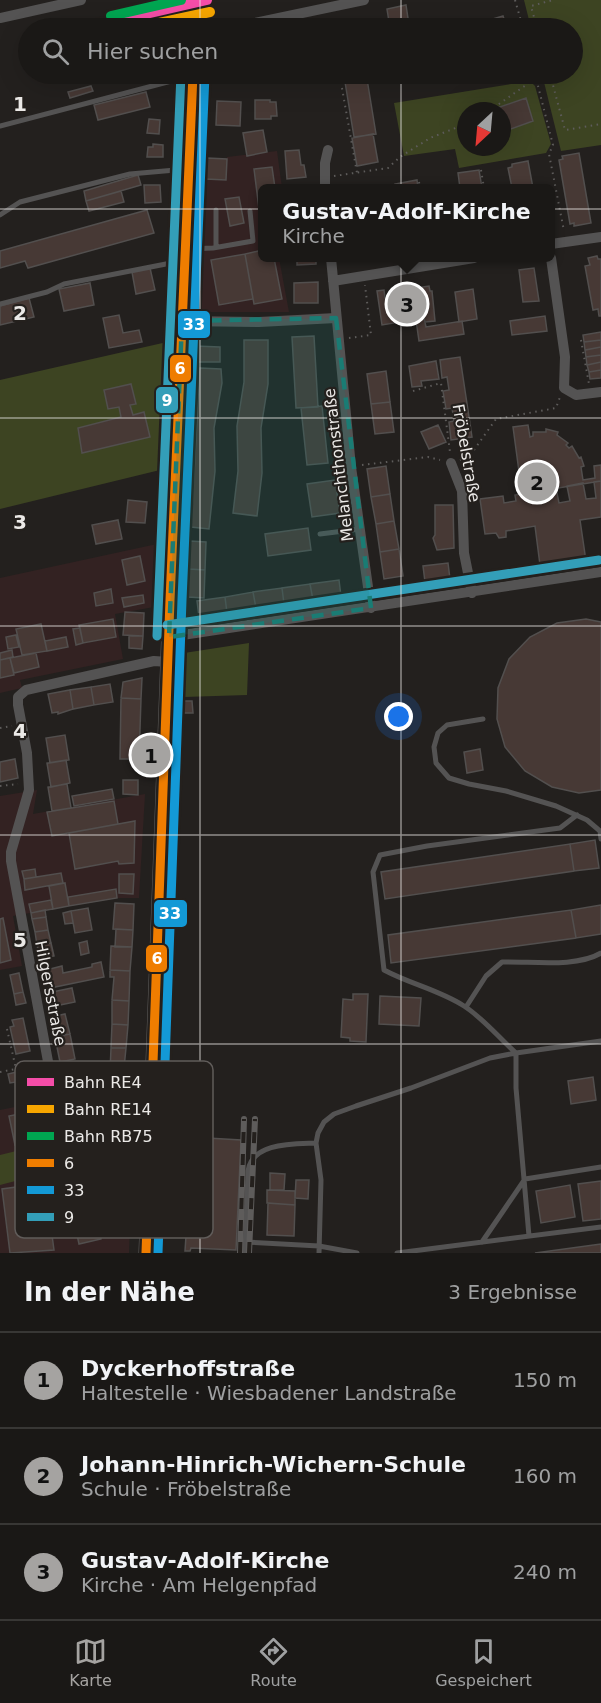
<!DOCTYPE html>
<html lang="de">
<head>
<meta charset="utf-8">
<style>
	:root { --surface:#1a1816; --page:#272523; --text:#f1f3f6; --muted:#9fa0a1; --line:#383735; --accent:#a5a3a1 }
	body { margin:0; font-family:"DejaVu Sans",sans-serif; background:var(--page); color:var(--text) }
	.compass { position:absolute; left:457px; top:102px; width:54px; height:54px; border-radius:50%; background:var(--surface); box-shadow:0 6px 24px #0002; rotate:206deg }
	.you { position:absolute; left:399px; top:717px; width:21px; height:21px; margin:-15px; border:4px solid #fff; border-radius:50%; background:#1a73e8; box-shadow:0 0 0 9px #1a73e833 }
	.badge { display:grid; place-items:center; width:39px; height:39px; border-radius:50%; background:var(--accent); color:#111; font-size:20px; font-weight:700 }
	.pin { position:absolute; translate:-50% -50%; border:3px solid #fff; box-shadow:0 2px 6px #0006 }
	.popup { position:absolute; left:258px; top:184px; width:297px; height:78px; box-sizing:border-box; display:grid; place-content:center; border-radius:9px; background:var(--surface); filter:drop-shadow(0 2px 4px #0005); font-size:20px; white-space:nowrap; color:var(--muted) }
	.popup b { font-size:22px; color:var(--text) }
	.popup::after { content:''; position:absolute; left:50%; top:100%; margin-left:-12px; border:12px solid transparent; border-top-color:var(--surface) }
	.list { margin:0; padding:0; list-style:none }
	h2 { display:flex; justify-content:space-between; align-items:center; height:78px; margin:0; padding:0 24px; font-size:26px }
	h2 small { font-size:20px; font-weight:400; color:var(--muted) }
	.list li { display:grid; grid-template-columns:39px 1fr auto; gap:18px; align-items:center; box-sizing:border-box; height:96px; padding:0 24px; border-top:2px solid var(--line) }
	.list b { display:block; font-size:22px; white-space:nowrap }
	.list p { margin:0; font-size:20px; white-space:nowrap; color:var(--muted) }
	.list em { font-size:20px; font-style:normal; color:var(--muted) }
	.icon { flex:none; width:33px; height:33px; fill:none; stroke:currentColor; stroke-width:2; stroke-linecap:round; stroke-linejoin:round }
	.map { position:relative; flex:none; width:601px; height:1253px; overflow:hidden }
	.search { position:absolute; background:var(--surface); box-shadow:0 6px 24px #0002; left:18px; right:18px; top:18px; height:66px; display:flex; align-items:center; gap:15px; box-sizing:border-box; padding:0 21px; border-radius:33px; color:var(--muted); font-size:22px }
	.sheet { height:366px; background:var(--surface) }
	nav { display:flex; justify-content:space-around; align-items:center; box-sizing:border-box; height:84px; border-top:2px solid var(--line); background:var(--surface); font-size:16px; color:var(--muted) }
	nav a { display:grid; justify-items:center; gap:3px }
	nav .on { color:var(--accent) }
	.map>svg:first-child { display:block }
	.commercial { fill:#322 }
	.green { fill:#3d4422; fill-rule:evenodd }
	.building { fill:#473935; stroke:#524f4e; stroke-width:1.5 }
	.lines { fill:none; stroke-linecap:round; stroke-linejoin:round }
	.path { stroke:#5e5c5b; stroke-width:2; stroke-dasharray:1.5 4.5; stroke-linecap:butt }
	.service { stroke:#545353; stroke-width:5 }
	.minor { stroke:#545353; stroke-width:10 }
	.secondary { stroke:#605f5e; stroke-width:15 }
	.rail-casing { stroke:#5e5c5b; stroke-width:6 }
	.rail { stroke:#24201d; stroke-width:4; stroke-dasharray:11; stroke-linecap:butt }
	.bus-1-casing { stroke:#24201d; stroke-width:14 }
	.bus-2-casing { stroke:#24201d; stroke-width:14 }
	.bus-3-casing { stroke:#24201d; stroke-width:14 }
	.bus-1 { stroke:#ef7d00; stroke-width:9 }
	.bus-2 { stroke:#1399d6; stroke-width:9 }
	.bus-3 { stroke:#339eb8; stroke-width:9 }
	.rail-1-casing { stroke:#24201d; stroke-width:15 }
	.rail-2-casing { stroke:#24201d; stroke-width:15 }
	.rail-3-casing { stroke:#24201d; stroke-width:15 }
	.rail-1 { stroke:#f54da8; stroke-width:10 }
	.rail-2 { stroke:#f7a600; stroke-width:10 }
	.rail-3 { stroke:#00a651; stroke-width:10 }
	.marked { fill:#1a7c74; fill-opacity:0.2; stroke:#1a7c74; stroke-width:4.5; stroke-dasharray:12 8; stroke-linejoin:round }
	.grid { fill:none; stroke:#ebe9e7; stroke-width:1.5; stroke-opacity:0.55 }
	.labels { text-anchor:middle; stroke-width:4.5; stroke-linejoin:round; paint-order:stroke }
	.street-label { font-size:16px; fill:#ebe9e7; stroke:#24201d }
	.key { fill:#24201d; stroke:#605c5a; stroke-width:1.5 }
	.key-label { font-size:16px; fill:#ebe9e7 }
	.grid-label { font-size:20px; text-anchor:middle; font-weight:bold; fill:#ebe9e7; stroke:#24201d; stroke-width:4.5; stroke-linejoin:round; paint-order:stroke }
	.line-badge { stroke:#24201d; stroke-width:2 }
	.badge-label { font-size:16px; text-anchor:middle; font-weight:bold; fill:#fff }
</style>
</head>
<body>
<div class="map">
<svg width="601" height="1253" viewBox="0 0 601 1253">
	<rect width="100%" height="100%" fill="#23201e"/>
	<path class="commercial" d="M277,151L282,188H263V258H279L289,312H190L193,179L225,180L227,157Z
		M157,544L154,607L115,614L123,659L20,680L22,688L0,693V578Z
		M37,790L33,814L145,794L139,898H117L13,916L22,966L0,970V796Z
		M135,1083L129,1253H0V1110Z"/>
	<path class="green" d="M524,0H601V145L561,151L542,74H572V28H531Z
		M530,81L535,86L551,144L546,153L459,168L455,149L404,156L394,103ZM466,111H502V147H466Z
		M167,342L160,470L0,509V380Z
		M249,643L247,695L184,697V653Z
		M134,1122V1150L0,1185V1155Z"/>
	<path class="building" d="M406,5L409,25L390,28L387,9Z
		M503,16L507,28H477L476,24Z
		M367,79L376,134L354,137L345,82Z
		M91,86L93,91L70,98L68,92Z
		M146,92L150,107L98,120L94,105Z
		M526,98L533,121L505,131L502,123V111H498L497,108Z
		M255,100H270V102H276L277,116H271V119H255Z
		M217,101L241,102L240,126L216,125Z
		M149,119L160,120L159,134L147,133Z
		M263,130L267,152L247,156L243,133Z
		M373,134L378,162L357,166L352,138Z
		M153,144L163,145V157H147L148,147H153Z
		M299,150L301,165H304L306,177L287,179L285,151Z
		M579,153L591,223L574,226V223L570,224L559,160L563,159L562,156Z
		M207,158L227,159L226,180L206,179Z
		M528,161L533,188H512L508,168L512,167V164Z
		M272,167L275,188H263V225H261L254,169Z
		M479,170L482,188H460L458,173Z
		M138,175L141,185L86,201L84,191Z
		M417,180L418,188H396L395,184Z
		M144,185H160L161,202L145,203Z
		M121,191L124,202L89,211L86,201Z
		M239,197L244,223L230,226L225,199Z
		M147,210L154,233L28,268L25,261L0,268V251Z
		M263,250V258H274L282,299L254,304L245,254Z
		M245,254L253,299L219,305L211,260Z
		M597,256L598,259H601V316H599L598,309L593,310L585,266L590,265L588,258Z
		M297,258H316V264L297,265Z
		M150,268L155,290L136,294L132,272Z
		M534,268L539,301L523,302L519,270Z
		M318,282V303H294V283Z
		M90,283L94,305L64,311L59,289Z
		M429,286L430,291H432L435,321L425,322L424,318L382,325L377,291L384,290L385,298L396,297V291Z
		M473,289L477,319L459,322L455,292Z
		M29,298L34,317L0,325V306Z
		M119,315L123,333L139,330L142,342L109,348L103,318Z
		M545,316L547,331L512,335L510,321Z
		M424,318L426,327L462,321L464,334L419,341L416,320Z
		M601,332V340L584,342L583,335Z
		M314,336L318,407L296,408L292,337Z
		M244,340H268V384L261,428L262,473L257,516L233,513L238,471L237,426L244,382Z
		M601,340V347L585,350L584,342Z
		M195,346L220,347V362H195Z
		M601,347V355L586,357L585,350Z
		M601,355V362L587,365L586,357Z
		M460,357L472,437L451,440L449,422L454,421L452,408L446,409L443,391L449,390L447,377L442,378L440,360Z
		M436,361L439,379L421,381L422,386L412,387L409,366Z
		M601,362V370L589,372L587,365Z
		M200,368L221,369L222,383L214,428L215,471L209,529L191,527Z
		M601,370V378L590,379L589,372Z
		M386,371L390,402L371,404L367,374Z
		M131,384L136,404L130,405L133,415L144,412L150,437L82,453L78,428L121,417L119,407L108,409L104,390Z
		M390,402L394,432L375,434L371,404Z
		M322,406L328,463L307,465L301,408Z
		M438,425L446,442L429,449L421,432Z
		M528,425L530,437L533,436V432H546V429L558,432L557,435L568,443L566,445L569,448L572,446L579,458L581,457L584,466L581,467L583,480L595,478L594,466L601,465V481L522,494L513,427Z
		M386,466L390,494L371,497L367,469Z
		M335,480L340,513L312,517L307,484Z
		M601,481V517L580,520L586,561L540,565L535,526L506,531V537L499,538L496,533L485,534L480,499L503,496L504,503L516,501L515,495L556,488L559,503L570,501L567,486L583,483L586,499L596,498L594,482Z
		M390,494L394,521L376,524L371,497Z
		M128,500L147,502L145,523L126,522Z
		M435,505H453L454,548L437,550L433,538L435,535Z
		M118,520L122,539L96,544L92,525Z
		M394,521L399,549L380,552L376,524Z
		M308,528L311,550L268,556L265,534Z
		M190,541L206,542L205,570L189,569Z
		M399,549L403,576L384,579L380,552Z
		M140,556L145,581L127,585L122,560Z
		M448,563L450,579L425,582L423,566Z
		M189,569L205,570L204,598L188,597Z
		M339,580L341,596L313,600L310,584Z
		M310,584L313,600L284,604L282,588Z
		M282,588L284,604L256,608L253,592Z
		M111,589L113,603L96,606L94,593Z
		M253,592L256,608L227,613L225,597Z
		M143,595L144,603L124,607L122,598Z
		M225,597L227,613L199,617L197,601Z
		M125,612L144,613L143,636L123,635Z
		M113,619L116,637L83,643L79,625Z
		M586,619L601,622V790L579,793L552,787L525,771L505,747L497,719L498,688L509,659L530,637L557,623Z
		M41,624L47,651L22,655L16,629Z
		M80,628L83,643L76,645L73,629Z
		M16,635L19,647L8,649L6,637Z
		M129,636H143L142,649L129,648Z
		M66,637L68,647L47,651L45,641Z
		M12,650L13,657L0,660V653Z
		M36,653L39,667L14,673L10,658Z
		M10,658L14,675L0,678V660Z
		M142,678L141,699L121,698L123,682Z
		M110,684L113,702L94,705L91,687Z
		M91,687L94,705L73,709L70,690Z
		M70,690L73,709L58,714V712L52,713L48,694Z
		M121,698L141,699L139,759H120Z
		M183,701H192L193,713H183Z
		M65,735L69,760L50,763L46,738Z
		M480,749L483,770L467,773L464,752Z
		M15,759L18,778L0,782V762Z
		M66,760L70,783L51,787L47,763Z
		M123,780H138V795L123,794Z
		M67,784L71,808L52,811L48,787Z
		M112,789L114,799L74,806L72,796Z
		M114,801L118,824L52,836L47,812Z
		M135,821L134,863L119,864L118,861L75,869L69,833Z
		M595,840L599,868L574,871L570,844Z
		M570,844L574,871L385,899L381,872Z
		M35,869L36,877L24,879L22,871Z
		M61,873L63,883L25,890L24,879Z
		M119,874H134L133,894L119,893Z
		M65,883L69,906L53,909L49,886Z
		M116,889L117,898L69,906L68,897Z
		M51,900L53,909L31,913L29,904Z
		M115,903L134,904L133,930L113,929Z
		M601,905V934L576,938L571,910Z
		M88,908L92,930L75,933L71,911Z
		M45,910L46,917L32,919L31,913Z
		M571,910L576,938L391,963L388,935Z
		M71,911L73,923L65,924L63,913Z
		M46,917L48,930L35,932L32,919Z
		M3,918L11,960L0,963V919Z
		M116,929L133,930L132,947H115Z
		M48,930L51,943L37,945L35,932Z
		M87,941L89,953L81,955L79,943Z
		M51,943L54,956L40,959L37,945Z
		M111,946L132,947L130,971L110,970Z
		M101,962L104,977L50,988L46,970L62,966L63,973L92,967V964Z
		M110,970L130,971L129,1001L112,1000L114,977H110Z
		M19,973L23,992L14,994L10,975Z
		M72,988L75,1002L50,1007L47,993Z
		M23,992L26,1003L16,1005L14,994Z
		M353,994H368L366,1042L350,1041V1038L341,1037L343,999L353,1000Z
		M380,996L421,998L419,1026L379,1024Z
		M112,1000L129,1001L128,1025L112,1024Z
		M65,1014L70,1034L55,1037L51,1017Z
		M23,1018L30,1051L16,1054L10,1027L14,1026L12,1020Z
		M112,1024L128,1025L126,1048H111Z
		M70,1034L75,1059L60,1062L55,1037Z
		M111,1048H126L124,1068L110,1072Z
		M44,1066L48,1084L32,1087L29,1069Z
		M21,1071L23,1081L10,1083L8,1074Z
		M593,1077L596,1100L571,1104L568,1081Z
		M59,1106L65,1135L15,1145L9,1116Z
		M190,1137L241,1140L236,1250L191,1248L190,1251H185L186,1236H181L183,1196H187Z
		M110,1166L112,1173L115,1172L121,1197L118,1198L119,1206L86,1213L77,1173Z
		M270,1173L285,1174L284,1190H270Z
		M296,1180H309L308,1199L295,1198Z
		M601,1181V1219L583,1221L578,1184Z
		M45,1183L54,1250L10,1253L2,1189Z
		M570,1185L575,1217L541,1223L536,1191Z
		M267,1190L295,1191V1205L267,1203Z
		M268,1203L295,1205L294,1236L267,1235Z
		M85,1207L86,1213L97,1211L102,1233H100L101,1239L79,1244L75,1225L62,1229L58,1213Z
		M601,1244V1253H535Z"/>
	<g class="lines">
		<path class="path" d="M515,0L523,28
			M537,28L531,6L553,0
			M535,74L553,145L549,154L564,231
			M550,74L565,130L601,124
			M342,88L357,173
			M489,111L536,78
			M481,170L484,188
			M334,176L388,168L400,157L430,138L458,127L466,119
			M419,182L420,188
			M349,338L371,335L365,285
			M581,340L589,384
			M413,391L441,383L450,452
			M460,460L469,457L496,419L556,408L560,397
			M362,465L428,457L440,460
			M0,728L12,726
			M0,786L18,784
			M7,1029L16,1069
			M0,1072L37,1065"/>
		<path class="service" d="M0,126L179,79H191
			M216,210V247
			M0,215L20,202L130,174L187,169
			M187,249L213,248L253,241L250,211
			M0,304L47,292L64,284L171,263L182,264
			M320,534L360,529
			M483,719L447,725L438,733L434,747L436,763L449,778L469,784L506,791L556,806L587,820L600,831L601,839
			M466,1007L486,976L502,962C531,961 576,968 601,953
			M516,1053C499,1038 483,1018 464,1006C439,990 410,984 384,970L373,872L380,855L427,846L560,828L577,815
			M529,1236L516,1088V1053L601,1041
			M245,1242L319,1246L357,1253
			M482,1242L525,1179L601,1167
			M245,1253L248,1171C252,1142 294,1144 316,1143
			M319,1253L321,1180L316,1143L318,1133L324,1122L334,1114L356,1106L411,1088L490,1058L516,1053
			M397,1253L601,1227"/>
		<path class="minor" d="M0,18L81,0
			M231,28L364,0
			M325,188V163L328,150
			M551,244L601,237
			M331,258L351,467L371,608
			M551,258L565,357L564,388L576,395L601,392
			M333,281L474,258
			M182,321L259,322L336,318
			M451,463L462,491L464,553L472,593
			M169,637L601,572
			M54,1094L11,861V852L29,790L27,753L18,705V697L26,690L154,661L168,662
			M29,1099L138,1074L152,1075"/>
		<path class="secondary" d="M194,0V28
			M146,1253L170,600L193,74"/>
		<g class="rail-casing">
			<path id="rail" d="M240,1253L244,1119
				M249,1253L255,1119"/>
		</g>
		<use href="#rail" class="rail"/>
		<g class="bus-1-casing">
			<path id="bus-1" d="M146,1253L170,600L193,74"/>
		</g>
		<g class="bus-2-casing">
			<path id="bus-2" d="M158,1253L182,600L205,75"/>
		</g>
		<g class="bus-3-casing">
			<path id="bus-3" d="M167,625L599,560
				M157,636L181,74"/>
		</g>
		<use href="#bus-1" class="bus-1"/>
		<use href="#bus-2" class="bus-2"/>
		<use href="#bus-3" class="bus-3"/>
		<g class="rail-1-casing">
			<path id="rail-1" d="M85,28L207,0"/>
		</g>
		<g class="rail-2-casing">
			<path id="rail-2" d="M136,28L210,12"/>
		</g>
		<g class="rail-3-casing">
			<path id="rail-3" d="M111,16L181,0"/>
		</g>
		<use href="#rail-1" class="rail-1"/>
		<use href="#rail-2" class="rail-2"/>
		<use href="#rail-3" class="rail-3"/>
	</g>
	<path class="marked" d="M336,318L371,608L169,637L182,321Z"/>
	<path class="grid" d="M200,0V28M401,0V28M200,74V1253M401,74V1253M0,209H601M0,418H601M0,626H601M0,835H601M0,1044H601"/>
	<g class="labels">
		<g class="street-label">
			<text transform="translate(467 453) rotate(80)" y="6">Fröbelstraße</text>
			<text transform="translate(338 465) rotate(-97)" y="6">Melanchthonstraße</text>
			<text transform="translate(51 993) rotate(79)" y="6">Hilgersstraße</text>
		</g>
	</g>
	<rect x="15" y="1061" width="198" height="177" rx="9" class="key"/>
	<rect x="27" y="1078" width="27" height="8" fill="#f54da8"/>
	<rect x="27" y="1105" width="27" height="8" fill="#f7a600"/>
	<rect x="27" y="1132" width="27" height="8" fill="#00a651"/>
	<rect x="27" y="1159" width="27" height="8" fill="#ef7d00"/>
	<rect x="27" y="1186" width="27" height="8" fill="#1399d6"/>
	<rect x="27" y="1213" width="27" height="8" fill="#339eb8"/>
	<g class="key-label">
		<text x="64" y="1088">Bahn RE4</text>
		<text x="64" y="1115">Bahn RE14</text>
		<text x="64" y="1142">Bahn RB75</text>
		<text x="64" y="1169">6</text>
		<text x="64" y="1196">33</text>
		<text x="64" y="1223">9</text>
	</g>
	<g class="grid-label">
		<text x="20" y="111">1</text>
		<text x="20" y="320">2</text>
		<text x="20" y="529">3</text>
		<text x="20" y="738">4</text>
		<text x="20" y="947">5</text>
	</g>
	<g class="line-badge">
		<rect x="177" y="310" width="34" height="29" rx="6" fill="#1399d6"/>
		<rect x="169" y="354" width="23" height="29" rx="6" fill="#ef7d00"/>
		<rect x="155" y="386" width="24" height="28" rx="6" fill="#339eb8"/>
		<rect x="153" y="899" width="35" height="29" rx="6" fill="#1399d6"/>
		<rect x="145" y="944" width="23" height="29" rx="6" fill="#ef7d00"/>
	</g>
	<g class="badge-label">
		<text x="194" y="330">33</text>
		<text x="180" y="374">6</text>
		<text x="167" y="406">9</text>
		<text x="170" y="919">33</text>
		<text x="157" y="964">6</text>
	</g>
</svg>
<svg class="compass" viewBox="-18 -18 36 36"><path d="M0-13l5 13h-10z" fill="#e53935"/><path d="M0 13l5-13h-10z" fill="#9fa0a1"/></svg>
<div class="you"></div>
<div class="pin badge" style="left:151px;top:755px">1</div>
<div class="pin badge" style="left:537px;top:482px">2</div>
<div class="pin badge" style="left:407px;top:304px">3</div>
<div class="popup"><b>Gustav-Adolf-Kirche</b>Kirche</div>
<div class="search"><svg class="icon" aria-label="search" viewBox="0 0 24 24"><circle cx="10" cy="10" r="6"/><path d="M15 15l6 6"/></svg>Hier suchen</div>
</div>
<section class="sheet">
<h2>In der Nähe<small>3 Ergebnisse</small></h2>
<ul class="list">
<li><span class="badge">1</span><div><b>Dyckerhoffstraße</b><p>Haltestelle · Wiesbadener Landstraße</p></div><em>150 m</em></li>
<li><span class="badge">2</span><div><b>Johann-Hinrich-Wichern-Schule</b><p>Schule · Fröbelstraße</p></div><em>160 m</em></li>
<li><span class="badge">3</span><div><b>Gustav-Adolf-Kirche</b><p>Kirche · Am Helgenpfad</p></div><em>240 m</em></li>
</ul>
</section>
<nav>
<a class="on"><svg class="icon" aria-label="map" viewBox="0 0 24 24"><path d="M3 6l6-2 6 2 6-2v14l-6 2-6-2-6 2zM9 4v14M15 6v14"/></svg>Karte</a>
<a><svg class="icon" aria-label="directions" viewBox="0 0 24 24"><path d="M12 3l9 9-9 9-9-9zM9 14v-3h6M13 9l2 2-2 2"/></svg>Route</a>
<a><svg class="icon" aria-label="saved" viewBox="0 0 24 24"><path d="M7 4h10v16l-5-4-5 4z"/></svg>Gespeichert</a>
</nav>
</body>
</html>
